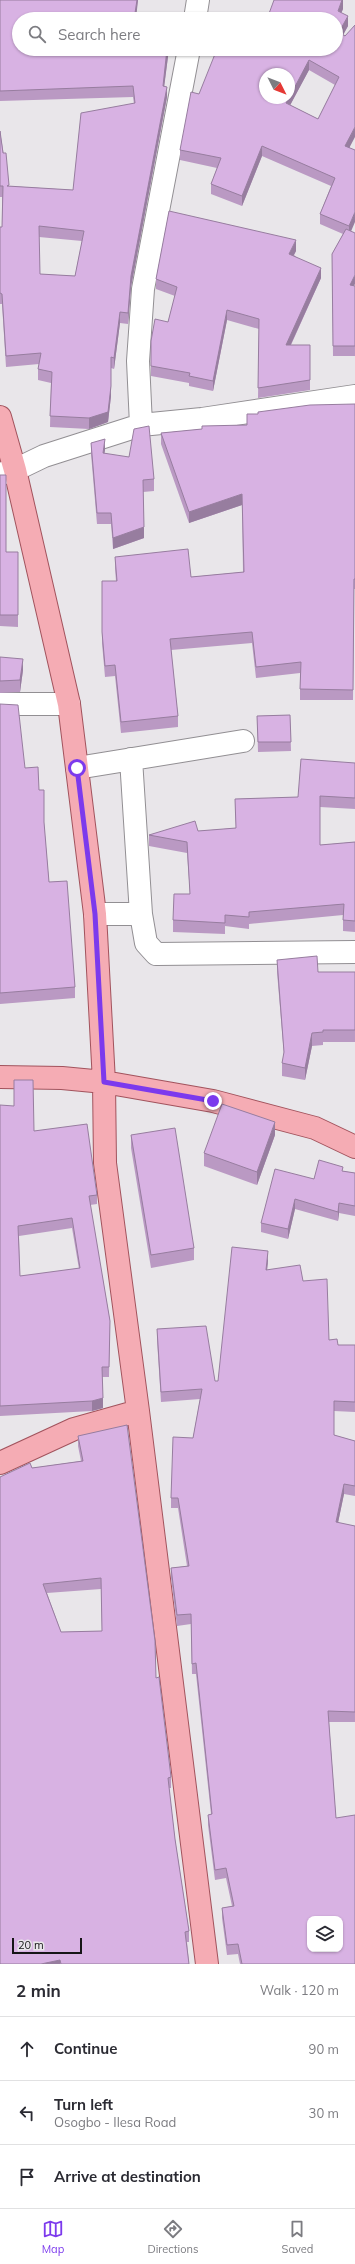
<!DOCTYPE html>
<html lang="en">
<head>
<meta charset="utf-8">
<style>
	:root { --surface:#fff; --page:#f2f2f3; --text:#2b2b33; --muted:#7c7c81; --line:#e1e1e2; --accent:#7c3aed }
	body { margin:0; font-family:Mulish,sans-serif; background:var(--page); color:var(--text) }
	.controls { position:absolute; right:12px; bottom:12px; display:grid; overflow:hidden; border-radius:8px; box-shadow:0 1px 3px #0004 }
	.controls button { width:36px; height:36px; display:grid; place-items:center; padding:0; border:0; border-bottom:1px solid var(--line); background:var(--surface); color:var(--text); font:20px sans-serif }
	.compass { position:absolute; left:259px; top:68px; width:36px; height:36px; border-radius:50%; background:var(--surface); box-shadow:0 1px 3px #0004; rotate:132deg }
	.scale { position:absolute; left:12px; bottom:10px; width:70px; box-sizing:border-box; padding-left:4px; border:2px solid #161517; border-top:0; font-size:11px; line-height:14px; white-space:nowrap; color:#161517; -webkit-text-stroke:3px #e9e6ea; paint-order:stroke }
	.stop { position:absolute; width:12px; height:12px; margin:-9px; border:3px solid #7c3aed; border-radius:50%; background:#fff }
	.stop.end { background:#7c3aed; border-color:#fff; box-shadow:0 1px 4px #0008 }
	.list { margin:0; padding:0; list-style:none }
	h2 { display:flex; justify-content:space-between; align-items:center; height:52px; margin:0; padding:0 16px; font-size:17px }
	h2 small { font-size:13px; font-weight:400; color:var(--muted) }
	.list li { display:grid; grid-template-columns:26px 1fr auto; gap:12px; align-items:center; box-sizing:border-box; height:64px; padding:0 16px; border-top:1px solid var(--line) }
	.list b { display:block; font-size:15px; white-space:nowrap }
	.list p { margin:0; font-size:13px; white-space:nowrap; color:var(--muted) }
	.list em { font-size:13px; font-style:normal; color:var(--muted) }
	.icon { flex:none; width:22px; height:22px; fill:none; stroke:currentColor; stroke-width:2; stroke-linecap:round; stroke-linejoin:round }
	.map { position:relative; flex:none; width:355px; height:1964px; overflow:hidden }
	.search { position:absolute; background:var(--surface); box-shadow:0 1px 3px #0004; left:12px; right:12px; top:12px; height:44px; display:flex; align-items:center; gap:10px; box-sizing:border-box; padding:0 14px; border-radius:22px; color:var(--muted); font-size:15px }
	.sheet { height:244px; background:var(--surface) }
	nav { display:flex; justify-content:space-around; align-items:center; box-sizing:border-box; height:56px; border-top:1px solid var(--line); background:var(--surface); font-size:11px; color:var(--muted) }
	nav a { display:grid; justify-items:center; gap:2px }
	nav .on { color:var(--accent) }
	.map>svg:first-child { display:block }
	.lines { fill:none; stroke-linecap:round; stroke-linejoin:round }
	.minor-casing { stroke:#928f93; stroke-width:24 }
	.major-casing { stroke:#a2535d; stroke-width:24 }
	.minor { stroke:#fff; stroke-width:22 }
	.major { stroke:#f5acb4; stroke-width:22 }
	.wall { fill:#ba99c3; fill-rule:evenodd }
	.shaded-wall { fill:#977d9f }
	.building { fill:#d8b2e3; stroke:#977d9f; fill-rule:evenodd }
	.route { stroke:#7c3aed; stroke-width:5 }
</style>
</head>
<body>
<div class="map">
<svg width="355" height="1964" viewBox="0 0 355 1964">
	<rect width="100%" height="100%" fill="#e9e6ea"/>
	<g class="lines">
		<g class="minor-casing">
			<path id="minor" d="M195,19L198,0
				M141,425L138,361L143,289L189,49
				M0,474L15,470L44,456L141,425L202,419L355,396
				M0,704H69
				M131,759L141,914L146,943L156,954L355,952
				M77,768L243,741
				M95,914H141"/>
		</g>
		<g class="major-casing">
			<path id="major" d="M0,417L15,470L69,704L95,914L104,1082L105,1163L138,1411L207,1964
				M0,1077L62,1078L104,1082L213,1101L315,1128L355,1147
				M0,1463L74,1429L138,1411"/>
		</g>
		<use href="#minor" class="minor"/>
		<use href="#major" class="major"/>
	</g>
	<path class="wall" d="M0,0H138L136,13L19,49H169L164,86L167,97L131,287L128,324L120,323L114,369L111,368V396L108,422L89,429L50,427L51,383L38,380V369L39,364L6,367L2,304H0V227H2V197H0V131L9,186L73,190L134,104L133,97L0,101ZM39,237L82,241L75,276L40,274Z
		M343,0V9L341,13L348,26L343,35L350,148L351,231L354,286H355V356H333L332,254L343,234L320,224V214L331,186L262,156L242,206L211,194V184L217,168L180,160V150L199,94L336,49ZM309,70L335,85L318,119L290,105Z
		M296,251L294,255L321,278L291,345H310V390L258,398L259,329L227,320L213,391L189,386V383L151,376V341L168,322L175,296L156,289V279Z
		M355,404V589H354L353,700H300V673L256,678L252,643L171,650L178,716V727L121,733L115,676L105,677L102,643V581H116L115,568V557L191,577L243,572L242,505L189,523L161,444V433L247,425L258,414Z
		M91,443L105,450L104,453L154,479V491L143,492L144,538L113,549L111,524H97L91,454Z
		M0,475L6,552H18V627L0,626Z
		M0,657L23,670L20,692L0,693Z
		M0,704L25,768L39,790L44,824L49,882L75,987V998L0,1004Z
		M290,715L291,751L258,752L257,716Z
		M355,763V809L320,807V845L355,842V932L343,931V915L249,924V929L225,926V934L173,932V920L190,894L187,853L149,846V835L236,828L235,799L298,797Z
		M277,960L318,972H355V1042H323V1045L312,1046L305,1080L282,1076V1063L284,1055L277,972Z
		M0,1105L34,1131L97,1195V1204L90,1205L110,1321L109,1377H102L103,1408L92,1411L0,1416ZM72,1228L79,1269L20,1276L19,1236Z
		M131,1135L194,1248V1260L151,1268L131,1148Z
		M275,1135L257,1185L204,1166V1153Z
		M343,1171L355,1173V1216L339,1213L338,1221L295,1209L288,1239L261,1232V1223L314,1179Z
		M268,1261L267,1270L303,1281L329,1340L338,1345H355V1412L334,1411V1435L355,1441V1496L344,1494L338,1523L355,1526V1722H329L336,1818L355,1964H240L238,1954L227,1955L222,1918V1908L232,1906L226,1878L215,1880L208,1825V1815L211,1814L196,1674H192L191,1624L177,1626L171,1578V1568L187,1566L178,1508H171V1498L193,1438L200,1399L161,1402L157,1340V1329L215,1381H218Z
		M78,1436L156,1678L171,1777V1788H169L175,1839L189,1931V1942H187L189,1964H0L32,1468L81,1461L78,1446ZM101,1589L102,1631L61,1632L47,1593Z"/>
	<path class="shaded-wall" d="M137,0H138L136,19L135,13Z
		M342,0H343V9L338,21V11Z
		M348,16V26L339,42V32Z
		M167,49H169L163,96V86Z
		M309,60V70L286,113V103Z
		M167,87V97L131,287L128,324V313L131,276Z
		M355,127V137L345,156V146Z
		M262,146V156L242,206V196Z
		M355,212V222L349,236V226Z
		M296,240V251L289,264V254Z
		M321,268V278L286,355V345Z
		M355,275V284L350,294V285Z
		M227,310V320L213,391V381Z
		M120,312V323L114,369V358Z
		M111,386V396L108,422L89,429V418Z
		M105,439V450L103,464V453Z
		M242,494V505L189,523V512Z
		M144,527V538L113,549V538Z
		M23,659V670L20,692V680Z
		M312,1033V1046L305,1080V1068Z
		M275,1122V1135L257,1185V1172Z
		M295,1199V1209L288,1239V1229Z
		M339,1203V1213L338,1221V1212Z
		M268,1251V1261L266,1280V1270Z
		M103,1398V1408L92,1411V1401Z
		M344,1484V1494L336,1532V1522Z
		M60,1960V1964H41Z"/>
	<path class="building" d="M0,0H137L135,13L171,17V19H19V49H167L163,86L167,87L131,276L128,313L120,312L114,358L111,357V386L108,412L89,418L50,416L52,372L38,369L41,353L6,356L2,294L0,293V227H2L3,186H0V131L3,153H6L9,185L7,186L73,190L81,113L135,103L133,86L0,91ZM39,226L84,231L75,276L40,274Z
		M274,0H342L338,11L348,16L339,32L345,36L355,25V127L345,146L355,150V212L349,226L320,214L335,178L262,146L242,196L211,184L221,158L180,150L191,92L199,94L217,49H336V19H267ZM309,60L339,77L318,119L286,103L289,98H265V74H289V98Z
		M169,211L296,240L289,254L321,268L286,345H310V380L258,388L259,319L227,310L213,381L189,376L190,373L151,366V341L155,319L168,322L177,287L156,279Z
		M346,229L355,233V275L350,285L355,286V346H333L332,254Z
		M355,404V579H354L353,690L300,689L301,662L256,667L252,632L170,639L178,716L121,722L115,665L105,666L102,632V581H117L115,557L188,549L191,577L244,572L242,494L189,512L161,433L202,429V426L247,425V414H258V412L310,405Z
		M149,426L154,479L143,480L144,527L113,538L111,513H97L91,443L105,439L103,453L129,457L134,429Z
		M0,475H6V552H18V615H0Z
		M0,657L23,659L20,680L0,681Z
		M0,704L18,705L25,768L38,767L39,790H44V822L49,882L67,881L75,987L0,993Z
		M290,715L291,742H258L257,716Z
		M301,759L355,763V798L320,796V845L355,842V921L343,920L344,904L249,912V917L225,915V923L173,920L174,894H190L187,842L149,835L195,821L198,831L236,828L235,799L298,797Z
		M317,956L318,972H355V1030H323V1032L312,1033L305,1068L282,1063L284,1052L277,960Z
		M14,1080H33L34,1131L87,1124L97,1195L89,1196L110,1321L109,1367H102L103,1398L92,1401L0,1406V1105L14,1106ZM72,1218L80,1268L20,1276L18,1226Z
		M222,1104L275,1122L257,1172L204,1153Z
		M175,1128L194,1248L151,1255L131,1135Z
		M319,1160L343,1167L342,1171L355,1173V1206L339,1203L338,1212L295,1199L288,1229L261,1223L275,1169L314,1179Z
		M232,1247L268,1251L266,1270L300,1265L303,1281L327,1279L329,1340L337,1339L338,1345H355V1402L334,1401V1435L355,1441V1486L344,1484L336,1522L355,1526V1712L328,1711L336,1818L355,1815V1964H242L238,1944L227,1945L222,1908L234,1906L226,1868L215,1870L208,1815L212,1814L196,1663L192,1664L191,1614L177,1615L171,1568L189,1566L178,1498H171L173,1437L193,1438L202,1389L161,1392L157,1329L206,1326L215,1381H218ZM310,1919H340V1949H310Z
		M127,1425L155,1641L156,1678L159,1677L171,1777L168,1778L175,1839L189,1931L185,1932L189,1964H61L60,1960L41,1964H0V1477L30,1463L32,1468L83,1461L78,1436ZM101,1578L102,1631L61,1632L43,1584Z"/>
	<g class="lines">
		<path class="route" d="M77,768L95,914L104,1082L213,1101"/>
	</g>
</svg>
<div class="controls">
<button><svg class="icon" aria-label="layers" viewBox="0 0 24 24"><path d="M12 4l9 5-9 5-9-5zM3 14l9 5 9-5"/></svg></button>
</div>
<svg class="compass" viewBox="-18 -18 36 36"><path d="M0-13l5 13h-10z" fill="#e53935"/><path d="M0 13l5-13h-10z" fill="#7c7c81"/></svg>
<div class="scale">20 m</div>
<div class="stop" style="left:77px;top:768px"></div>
<div class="stop end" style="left:213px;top:1101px"></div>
<div class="search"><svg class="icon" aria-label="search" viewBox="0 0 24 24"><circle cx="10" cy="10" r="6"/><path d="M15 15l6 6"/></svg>Search here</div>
</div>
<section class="sheet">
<h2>2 min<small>Walk · 120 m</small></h2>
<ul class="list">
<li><svg class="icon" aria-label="ahead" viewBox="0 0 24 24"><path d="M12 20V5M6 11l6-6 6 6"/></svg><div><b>Continue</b></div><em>90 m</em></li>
<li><svg class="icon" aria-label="left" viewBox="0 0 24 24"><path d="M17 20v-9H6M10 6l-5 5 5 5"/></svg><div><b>Turn left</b><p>Osogbo - Ilesa Road</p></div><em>30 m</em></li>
<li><svg class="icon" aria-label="arrive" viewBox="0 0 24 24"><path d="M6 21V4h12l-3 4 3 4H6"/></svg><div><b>Arrive at destination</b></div></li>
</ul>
</section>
<nav>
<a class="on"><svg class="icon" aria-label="map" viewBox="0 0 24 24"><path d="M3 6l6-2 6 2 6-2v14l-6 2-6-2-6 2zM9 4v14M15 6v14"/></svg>Map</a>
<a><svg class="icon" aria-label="directions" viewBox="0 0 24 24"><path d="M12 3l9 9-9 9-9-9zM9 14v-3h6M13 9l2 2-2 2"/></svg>Directions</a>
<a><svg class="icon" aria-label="saved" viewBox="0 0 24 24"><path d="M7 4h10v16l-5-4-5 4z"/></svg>Saved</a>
</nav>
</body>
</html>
